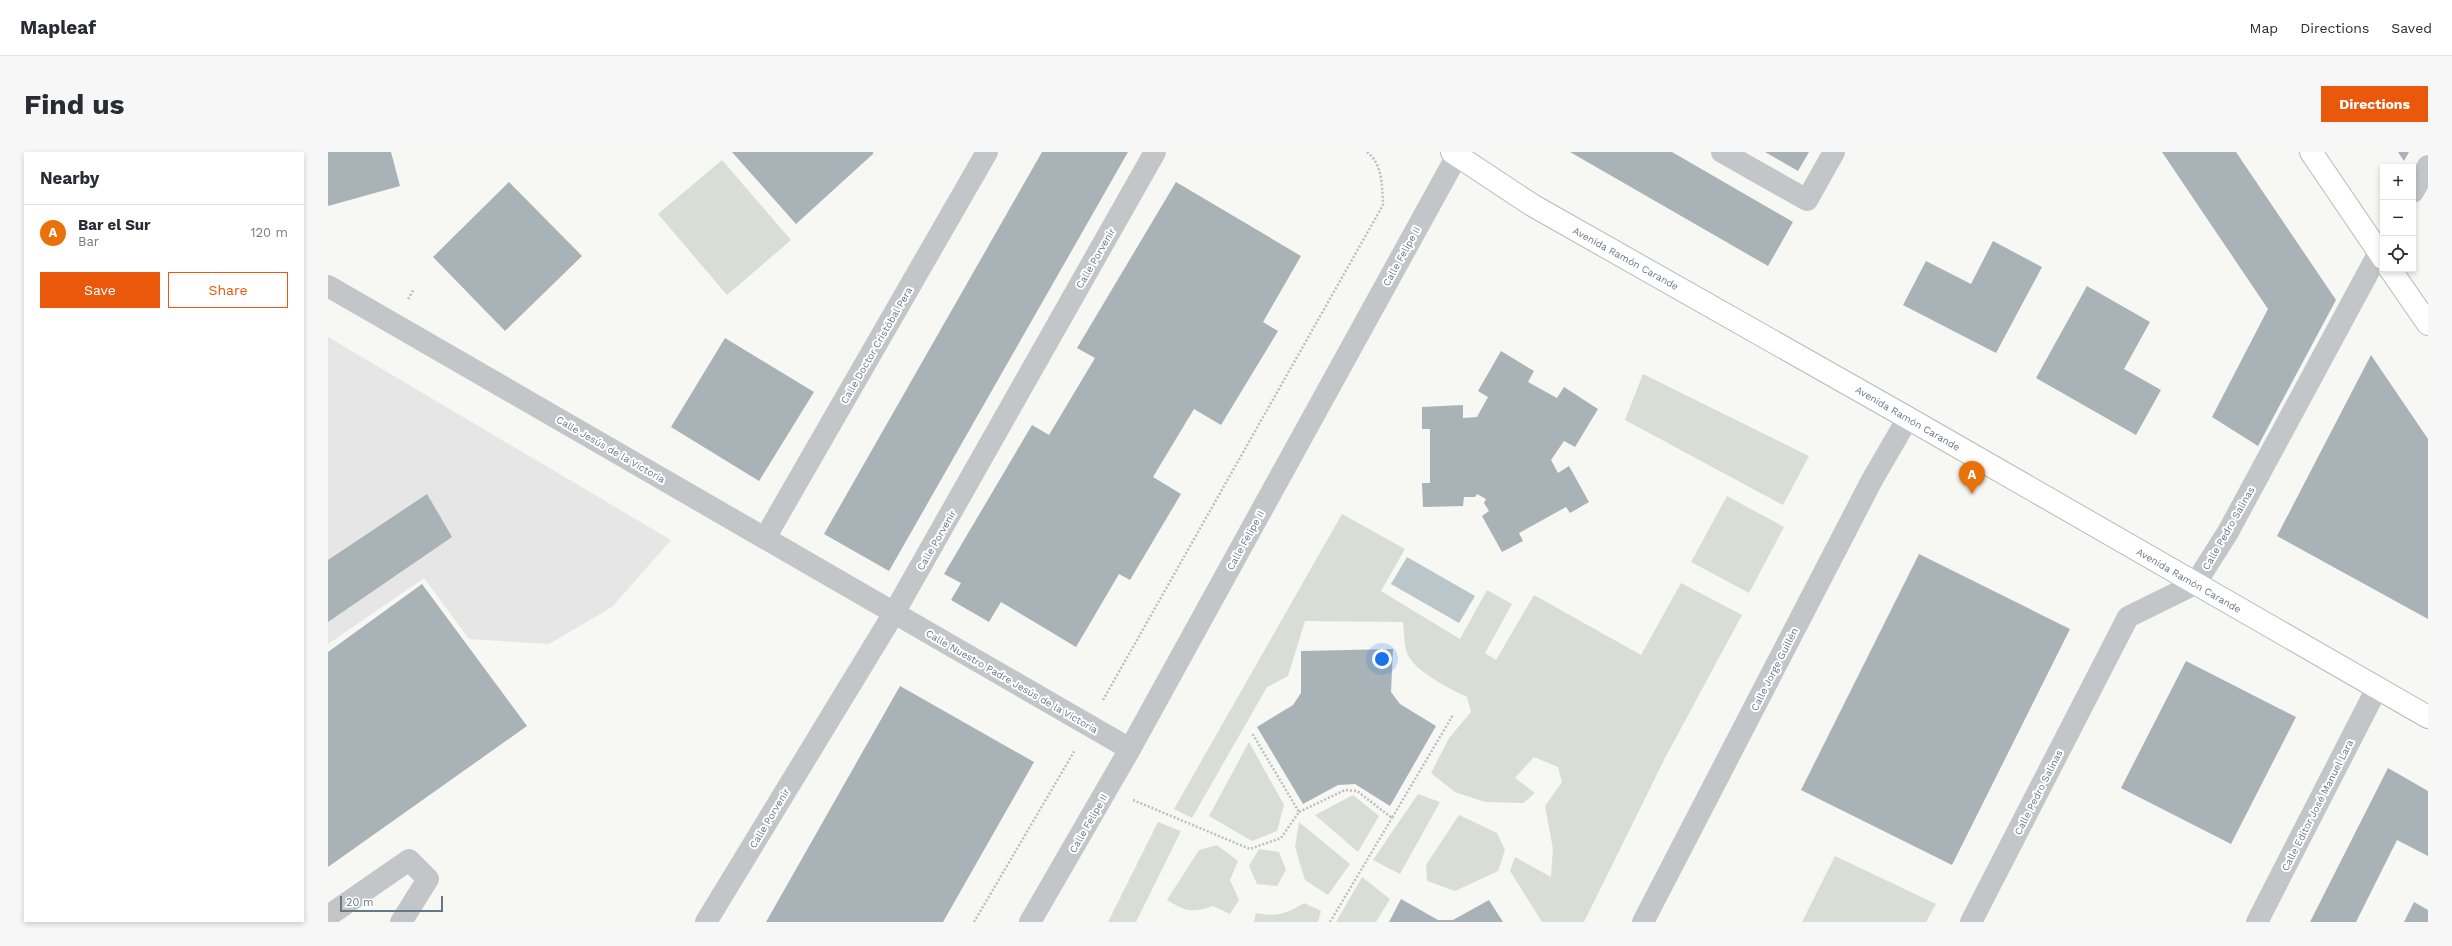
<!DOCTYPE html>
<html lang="en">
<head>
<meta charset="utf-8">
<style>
	:root { --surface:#fff; --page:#f7f7f7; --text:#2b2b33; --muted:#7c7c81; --line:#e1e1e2; --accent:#ea580c }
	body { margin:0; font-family:"Work Sans",sans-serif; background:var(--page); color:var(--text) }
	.controls { position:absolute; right:12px; top:12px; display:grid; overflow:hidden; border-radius:0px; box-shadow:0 2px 6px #0003 }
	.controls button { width:36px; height:36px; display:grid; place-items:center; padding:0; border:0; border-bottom:1px solid var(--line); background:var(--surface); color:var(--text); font:20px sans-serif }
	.scale { position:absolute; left:12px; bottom:10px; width:103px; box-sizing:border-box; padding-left:4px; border:2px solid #667785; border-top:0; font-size:11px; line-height:14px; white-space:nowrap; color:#667785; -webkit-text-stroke:3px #fff; paint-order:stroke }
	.you { position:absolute; left:1054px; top:507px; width:14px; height:14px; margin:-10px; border:3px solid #fff; border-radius:50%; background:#1a73e8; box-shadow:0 0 0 6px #1a73e833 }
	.badge { display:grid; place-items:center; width:26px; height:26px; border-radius:50%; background:var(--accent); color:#fff; font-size:13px; font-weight:700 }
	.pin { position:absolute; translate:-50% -33px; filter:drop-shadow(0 1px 2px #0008) }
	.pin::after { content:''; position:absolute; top:21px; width:14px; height:12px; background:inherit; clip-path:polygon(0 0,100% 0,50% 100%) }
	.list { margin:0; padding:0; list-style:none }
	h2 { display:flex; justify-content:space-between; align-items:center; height:52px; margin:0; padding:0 16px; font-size:17px }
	h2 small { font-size:13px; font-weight:400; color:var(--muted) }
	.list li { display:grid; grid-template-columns:26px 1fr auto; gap:12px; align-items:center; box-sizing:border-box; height:56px; padding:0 16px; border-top:1px solid var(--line) }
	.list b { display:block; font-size:15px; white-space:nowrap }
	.list p { margin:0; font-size:13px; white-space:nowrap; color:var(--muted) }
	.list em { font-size:13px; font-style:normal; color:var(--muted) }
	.actions { display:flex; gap:8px; padding:12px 16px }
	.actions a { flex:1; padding:9px 0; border:1px solid var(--accent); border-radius:0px; text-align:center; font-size:14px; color:var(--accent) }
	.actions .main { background:var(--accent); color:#fff }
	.icon { flex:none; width:22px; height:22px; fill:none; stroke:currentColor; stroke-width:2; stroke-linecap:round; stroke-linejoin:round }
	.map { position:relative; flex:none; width:2100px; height:770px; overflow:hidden; border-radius:0px }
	header { display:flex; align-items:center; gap:24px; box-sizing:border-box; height:56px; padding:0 20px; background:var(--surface); border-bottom:1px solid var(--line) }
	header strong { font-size:19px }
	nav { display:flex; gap:22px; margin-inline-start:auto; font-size:14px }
	.intro { display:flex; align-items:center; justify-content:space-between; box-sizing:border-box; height:96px; padding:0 24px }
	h1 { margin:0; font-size:28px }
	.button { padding:10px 18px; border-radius:0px; background:var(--accent); color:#fff; font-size:14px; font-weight:700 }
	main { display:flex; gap:24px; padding:0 24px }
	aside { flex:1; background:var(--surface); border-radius:0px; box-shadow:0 2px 6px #0003 }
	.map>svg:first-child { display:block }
	.built { fill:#e5e6e5 }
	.green { fill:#d8ded5 }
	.water { fill:#bac6ca }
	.building { fill:#a9b2b7 }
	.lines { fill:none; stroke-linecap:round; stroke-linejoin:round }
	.major-casing { stroke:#b5babd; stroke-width:24 }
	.path { stroke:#bcbec1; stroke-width:2.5; stroke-dasharray:2 2; stroke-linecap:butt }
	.minor { stroke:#c2c6c9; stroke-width:22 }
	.major { stroke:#fff; stroke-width:22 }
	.labels { text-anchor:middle; stroke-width:4; stroke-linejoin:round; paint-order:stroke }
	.street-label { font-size:10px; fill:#667785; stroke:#fff }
</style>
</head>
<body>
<header>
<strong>Mapleaf</strong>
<nav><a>Map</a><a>Directions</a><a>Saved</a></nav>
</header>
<div class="intro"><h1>Find us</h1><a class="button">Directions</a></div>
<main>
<aside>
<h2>Nearby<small></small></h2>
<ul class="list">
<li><span class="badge" style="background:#e8710a">A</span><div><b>Bar el Sur</b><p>Bar</p></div><em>120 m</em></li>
</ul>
<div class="actions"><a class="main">Save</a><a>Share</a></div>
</aside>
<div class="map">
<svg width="2100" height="770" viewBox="0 0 2100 770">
	<rect width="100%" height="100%" fill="#f7f7f4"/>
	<path class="built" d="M0,185L343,388L284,455L221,492L141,487L96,426L0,492Z"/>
	<path class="green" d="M394,8L463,88L399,143L330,62Z
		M1315,222L1481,304L1455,353L1297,268Z
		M1399,344L1456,375L1421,441L1363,410Z
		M1014,362L1077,397L1053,439L1132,487L1159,438L1184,452L1157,501L1168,508L1206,443L1313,503L1353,431L1414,463L1337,606L1256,770H1214L1182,719L1187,705L1223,725L1225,697L1217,654L1234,630L1230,615L1206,605L1187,626L1207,641L1195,651L1157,650L1127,640L1103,621L1121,586L1143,560L1139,545C1122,537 1083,518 1078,498C1076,489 1076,479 1075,470L977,469L960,524L939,535L864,666L846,657Z
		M921,590L956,653L949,679L924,689L881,664Z
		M1090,642L1112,650L1072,722L1045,708Z
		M1025,643L1051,664L1030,700L987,663Z
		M1131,663L1169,681L1177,698L1170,719L1127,739L1099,729L1098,713Z
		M830,670L853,679L808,770H780Z
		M971,670L1022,712L1000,743L977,728L967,695Z
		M889,693L910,709L902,728L911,748L902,762L885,754C863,761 859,760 839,748L871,698Z
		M931,697L951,700L958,718L949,734L929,732L921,714Z
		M1507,704L1608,752L1598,770H1474Z
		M1034,725L1062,747L1048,770H1008Z
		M976,751L993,759L990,770H926L928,761C949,765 958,762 976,751Z"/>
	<path class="water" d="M1079,405L1147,444L1131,471L1063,432Z"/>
	<path class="building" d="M0,0H63L72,34L0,54Z
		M404,0H544L546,1L468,72Z
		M714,0H800L561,419L496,382Z
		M1242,0H1344L1465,70L1440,114Z
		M1437,0H1481L1470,19Z
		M1834,0H1908L2008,148L1930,294L1884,265L1940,157Z
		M2070,0H2081L2076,9Z
		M181,30L254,104L177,179L105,105Z
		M848,30L973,104L935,170L950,179L893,273L866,257L825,325L853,342L802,428L791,422L748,495L673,450L661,470L623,448L633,431L616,422L704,273L721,283L767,206L749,196Z
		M1665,89L1714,115L1668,201L1575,153L1598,109L1643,132Z
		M1759,134L1822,170L1796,217L1833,238L1808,283L1708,226Z
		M397,186L486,240L431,329L343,275Z
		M1173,199L1206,219L1200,230L1229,246L1236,235L1270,257L1247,295L1236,289L1223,308L1230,321L1241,314L1261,350L1242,361L1238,355L1191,381L1195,389L1174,400L1154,364L1161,359L1156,351L1158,347L1149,342L1147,345H1136L1135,354L1095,355L1094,331H1102V277H1094V255L1135,253V266L1149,265L1160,245L1150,239Z
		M2043,203L2100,287V467L1949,384Z
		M99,342L124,385L0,470V408Z
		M1591,402L1742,477L1624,713L1473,638Z
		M94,432L199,574L0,715V500Z
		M1065,497L1063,540L1072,552L1108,574L1062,654L1027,632L1010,633L975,652L929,575L965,553L973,541V499Z
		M1858,509L1968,565L1903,692L1793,636Z
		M572,534L706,610L615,770H438Z
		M2060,616L2100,639V704L2069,688L2028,770H1982Z
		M1073,747L1110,768H1125L1161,748L1175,770H1061Z
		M2086,750L2100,758V770H2076Z"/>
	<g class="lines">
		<g class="major-casing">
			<path id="major" d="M1124,0L1204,53L1580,266L2100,565
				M1983,0L2055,106
				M2062,117L2100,172"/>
		</g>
		<path class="path" d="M80,147L86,137
			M775,548L1055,53C1054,35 1055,12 1039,0
			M805,648L922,697L953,686L971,660L924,581
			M971,660L1017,638L1029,639L1064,666L1125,563
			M646,770L747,598
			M1002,770L1064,666"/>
		<path class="minor" d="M1394,0L1479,48L1506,0
			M2085,40L2100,14
			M0,134L802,597
			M437,386L659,0
			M0,764L81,708L100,727L73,770
			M378,770L566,461L827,0
			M702,770L802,597L1131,0
			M1315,770L1544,328L1580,266
			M1643,770L1800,465L1867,432L1900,380L2055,93
			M1929,770L2049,536"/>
		<use href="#major" class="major"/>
	</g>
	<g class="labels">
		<g class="street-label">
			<text transform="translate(1073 104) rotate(-61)" y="4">Calle Felipe II</text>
			<text transform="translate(767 106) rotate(-60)" y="4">Calle Porvenir</text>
			<text transform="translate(1298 106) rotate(29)" y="4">Avenida Ramón Carande</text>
			<text transform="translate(548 193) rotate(-60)" y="4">Calle Doctor Cristóbal Pera</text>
			<text transform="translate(1580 266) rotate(30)" y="4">Avenida Ramón Carande</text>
			<text transform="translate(283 297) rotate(30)" y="4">Calle Jesús de la Victoria</text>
			<text transform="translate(1900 376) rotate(-60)" y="4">Calle Pedro Salinas</text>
			<text transform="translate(608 388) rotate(-60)" y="4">Calle Porvenir</text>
			<text transform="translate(917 388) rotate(-61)" y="4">Calle Felipe II</text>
			<text transform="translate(1861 428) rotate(30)" y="4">Avenida Ramón Carande</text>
			<text transform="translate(1446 517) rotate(-63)" y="4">Calle Jorge Guillén</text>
			<text transform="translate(684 529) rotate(30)" y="4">Calle Nuestro Padre Jesús de la Victoria</text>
			<text transform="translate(1710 640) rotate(-63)" y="4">Calle Pedro Salinas</text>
			<text transform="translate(1989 653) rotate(-63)" y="4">Calle Editor José Manuel Lara</text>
			<text transform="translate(441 666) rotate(-59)" y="4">Calle Porvenir</text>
			<text transform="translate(760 671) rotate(-60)" y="4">Calle Felipe II</text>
		</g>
	</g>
</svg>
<div class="controls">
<button>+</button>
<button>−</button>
<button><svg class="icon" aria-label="locate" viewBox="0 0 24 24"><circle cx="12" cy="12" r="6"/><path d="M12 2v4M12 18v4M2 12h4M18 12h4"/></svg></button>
</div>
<div class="scale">20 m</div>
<div class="you"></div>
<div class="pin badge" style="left:1644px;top:342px;background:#e8710a">A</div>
</div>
</main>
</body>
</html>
